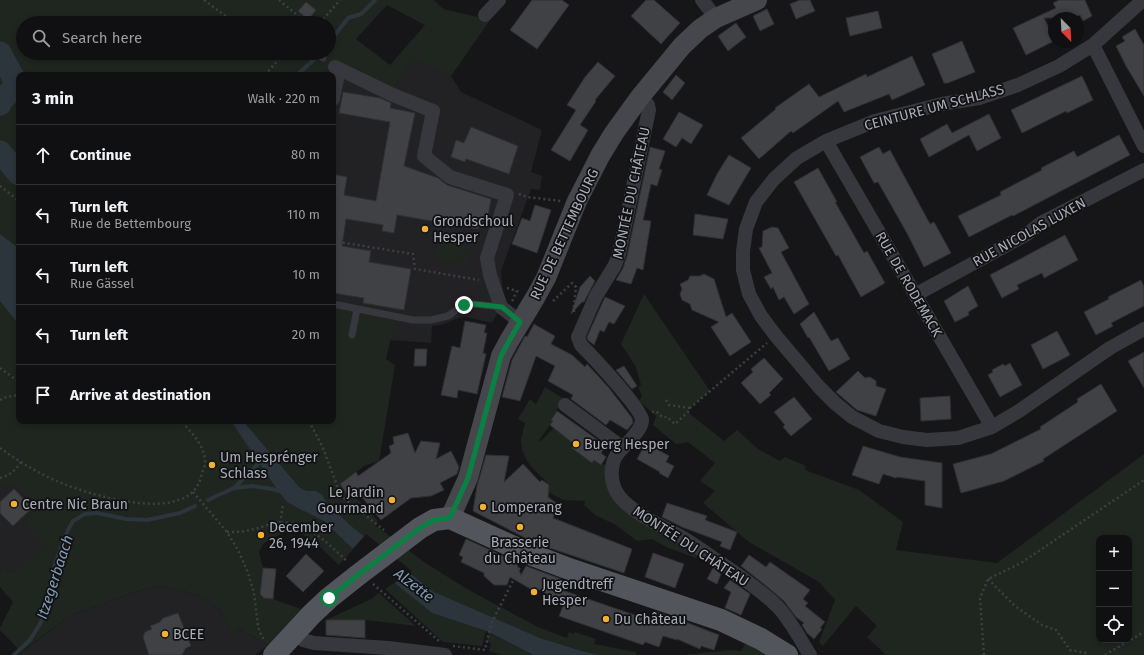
<!DOCTYPE html>
<html lang="en">
<head>
<meta charset="utf-8">
<style>
	:root { --surface:#101012; --page:#19191b; --text:#f1f3f6; --muted:#9c9d9f; --line:#303032 }
	body { margin:0; font-family:"Fira Sans",sans-serif; background:var(--page); color:var(--text) }
	.controls { position:absolute; right:12px; bottom:12px; display:grid; overflow:hidden; border-radius:8px; box-shadow:0 2px 6px #0003 }
	.controls button { width:36px; height:36px; display:grid; place-items:center; padding:0; border:0; border-bottom:1px solid var(--line); background:var(--surface); color:var(--text); font:20px sans-serif }
	.compass { position:absolute; left:1048px; top:12px; width:36px; height:36px; border-radius:50%; background:var(--surface); box-shadow:0 2px 6px #0003; rotate:156deg }
	.stop { position:absolute; width:12px; height:12px; margin:-9px; border:3px solid #0b8043; border-radius:50%; background:#fff }
	.stop.end { background:#0b8043; border-color:#fff; box-shadow:0 1px 4px #0008 }
	.list { margin:0; padding:0; list-style:none }
	h2 { display:flex; justify-content:space-between; align-items:center; height:52px; margin:0; padding:0 16px; font-size:17px }
	h2 small { font-size:13px; font-weight:400; color:var(--muted) }
	.list li { display:grid; grid-template-columns:26px 1fr auto; gap:12px; align-items:center; box-sizing:border-box; height:60px; padding:0 16px; border-top:1px solid var(--line) }
	.list b { display:block; font-size:15px; white-space:nowrap }
	.list p { margin:0; font-size:13px; white-space:nowrap; color:var(--muted) }
	.list em { font-size:13px; font-style:normal; color:var(--muted) }
	.icon { flex:none; width:22px; height:22px; fill:none; stroke:currentColor; stroke-width:2; stroke-linecap:round; stroke-linejoin:round }
	.map { position:relative; flex:none; width:1144px; height:655px; overflow:hidden }
	.search { position:absolute; background:var(--surface); box-shadow:0 2px 6px #0003; left:16px; top:16px; width:320px; height:44px; display:flex; align-items:center; gap:10px; box-sizing:border-box; padding:0 14px; border-radius:22px; color:var(--muted); font-size:15px }
	.panel { position:absolute; background:var(--surface); box-shadow:0 2px 6px #0003; left:16px; top:72px; width:320px; height:352px; border-radius:8px }
	.map>svg:first-child { display:block }
	.built { fill:#222225 }
	.green { fill:#1e261f; fill-rule:evenodd }
	.water { fill:#2c353c }
	.pier { fill:#161618 }
	.lines { fill:none; stroke-linecap:round; stroke-linejoin:round }
	.stream { stroke:#2c353c; stroke-width:4 }
	.river { stroke:#2c353c; stroke-width:23 }
	.building { fill:#404145; stroke:#303034 }
	.path { stroke:#3d3f44; stroke-width:2.5; stroke-dasharray:2 3; stroke-linecap:butt }
	.lane { stroke:#37383d; stroke-width:7 }
	.street { stroke:#37383d; stroke-width:14 }
	.secondary { stroke:#45474d; stroke-width:20 }
	.primary { stroke:#53555c; stroke-width:22 }
	.route { stroke:#0b8043; stroke-width:5 }
	.poi-dot { fill:#f2b134; stroke:#111113; stroke-width:1.5 }
	.labels { text-anchor:middle; stroke-width:3.5; stroke-linejoin:round; paint-order:stroke }
	.street-label { font-size:14px; fill:#a8adb8; stroke:#111113 }
	.poi-label { font-size:14px; fill:#a8adb8; stroke:#111113; text-anchor:start }
	.water-label { font-size:15px; font-style:italic; fill:#7f9bb3; stroke:#111113 }
</style>
</head>
<body>
<div class="map">
<svg width="1144" height="655" viewBox="0 0 1144 655">
	<rect width="100%" height="100%" fill="#161618"/>
	<path class="built" d="M414,57L451,76L461,92L542,130L531,172L542,176L540,190L531,189L502,268L501,272L503,293L491,295L497,314L492,323L466,317L458,318L441,325L432,326L431,343L390,340L395,316L333,304V75H323L336,62L393,89Z
		M13,483L37,510L44,546L11,574L5,568L0,572V486H9Z
		M155,586L169,587L201,596L218,608L225,618L230,631L238,628L268,645L255,655H18L69,616L129,594Z"/>
	<path class="green" d="M0,0H434L443,9L490,20L451,76L414,58L393,89L336,62L323,75H19V421H333V304L396,316L386,359L395,365L379,461L364,466L340,485L348,495L352,493L378,521L375,525L424,562L467,589L538,627L567,638L569,632L574,634L575,632L596,639L594,644L636,652V655H599L582,651L540,638L456,602L434,592L365,536L339,565L318,545L301,533H282L263,544L259,552L263,568L260,594L264,598L273,599L301,609L268,645L238,628L235,631L232,633L230,631L225,618L218,608L201,596L169,587L155,586L129,594L69,616L21,652L0,630V628L13,602L0,587V572L5,567L11,574L44,545L24,523L37,510L13,483L9,487L0,486ZM387,5L425,25L390,65L356,39ZM23,23H329V53H23Z
		M445,240C459,243 476,241 470,261L464,264L440,260L437,256L436,250L439,243Z
		M644,294L710,391L690,408L688,412L690,414L724,441L737,430L758,449L780,461L785,457L806,466L805,470L859,490L903,522L896,550L997,563L1144,454V655H886L867,637L877,626L856,606L823,646L819,642L835,600L819,582L749,542L703,503L715,491L700,481L715,463L688,442L676,444L653,425L656,416L639,401L642,396L638,387L641,385L636,367L621,344ZM1099,538H1129V640H1099Z
		M545,387L564,399L551,419L553,421L539,440L541,441L554,428L574,444L572,448L592,463L594,460L601,465L605,464L608,465L610,490L698,554L696,558L668,548L652,539L637,541L616,525L595,515L584,505L585,501L564,500L549,493V484C536,472 520,459 521,439C522,434 524,428 525,423L518,419L530,399L536,404Z
		M395,582L432,613L486,631L482,646L443,642L385,589Z
		M379,593L416,626L365,620H326L371,599Z
		M489,632L533,655H503L489,651L491,643L487,641Z
		M746,643L769,655H683L731,650L741,651Z"/>
	<path class="water" d="M0,234L16,246H19V325L0,301Z
		M231,421H243L299,487L306,491H316L322,495L327,503L351,526L434,592L540,638L582,651L599,655H533L489,632L432,613L353,549L324,521L296,507L287,502L279,492Z"/>
	<path class="pier" d="M366,534L412,571L393,584L352,550Z"/>
	<g class="lines">
		<path class="stream" d="M329,43L348,18L361,14L375,0
			M0,57L2,56
			M297,75L319,55
			M235,488L252,486L272,489L283,492
			M208,500L234,488L263,459
			M14,655L30,640L41,622L56,561L68,530L73,521L85,514L97,513L126,519L147,520L180,513L195,506"/>
		<path class="river" d="M0,53L19,88
			M0,104L2,100L17,85
			M0,152L19,174"/>
	</g>
	<path class="building" d="M532,0H562L569,5L537,49L510,30Z
		M646,0H654L680,23L661,44L631,16Z
		M800,0H810L815,11L796,19L790,4Z
		M1059,0H1085L1092,16L1083,21L1080,15L1071,18H1044L1054,38V41L1026,55L1013,28L1056,8L1053,3Z
		M306,2L316,10L308,20L298,11Z
		M767,9L774,24L760,31L753,16Z
		M878,11L882,28L850,36L846,18Z
		M736,23L746,37L728,51L718,36Z
		M1135,29L1144,45V96L1126,66L1116,46L1125,41L1122,37Z
		M962,41L975,72L948,83H944L932,54Z
		M912,56L925,85L892,100L889,94L844,112L838,101L793,133L791,131L759,159L741,138L776,109L775,108L809,84L819,97L866,74L867,77Z
		M598,62L615,76L595,100L596,101L580,125L588,130L570,161L551,150L576,110L567,105L585,77Z
		M676,75L685,83L672,100L663,92Z
		M1082,76L1093,100L1067,113L1066,111L1022,133L1011,110Z
		M343,92L380,98L391,103L390,108L415,113L404,166L438,178L447,185L491,199L487,222L479,221L478,229L397,215L394,233L382,231L383,225L346,219L342,246L371,251L369,262L411,269L404,310L363,303L364,298L333,293V174L347,177L344,195L376,201L390,122L339,113Z
		M679,112L703,125L691,144L682,138L676,147L663,139Z
		M989,114L1001,138L977,151L969,135L929,157L920,139L947,124L952,133Z
		M471,127L518,146L509,174L466,159L465,162L451,157L456,140L464,143Z
		M1119,135L1130,155L1013,216L1012,215L969,237L958,216L1001,195L1000,192L1042,170L1041,168L1074,151L1077,157Z
		M650,147L665,151L659,169L662,170L657,186L651,184L643,220L651,221L643,270L637,268L631,284L616,280L623,268L627,256Z
		M879,147L883,154L890,150L930,224L934,222L951,253L924,267L908,235L878,182L874,183L860,157Z
		M729,155L751,168L729,205L707,195L717,174Z
		M818,168L837,202H835L864,253L867,251L885,283L861,297L838,255L836,256L794,182Z
		M535,205L551,210L537,253L512,244L522,218L530,221Z
		M695,214L728,219L723,239L693,235Z
		M772,227L778,228L789,248L781,252L809,304L794,314L784,297L779,300L773,287L771,289L764,277L772,273L759,248L762,247L763,231Z
		M1065,235L1078,260L1044,278L1042,273L1017,285L1019,289L1002,298L990,275Z
		M704,274L714,279L726,317L732,313L751,342L730,356L711,327L719,322L692,310L690,304L682,300L680,294L682,289L680,284L688,280L690,276H700Z
		M590,276L595,281L584,302H582L571,314L580,287Z
		M1141,280L1144,287V306L1111,323L1113,326L1096,335L1084,312L1109,299L1108,297Z
		M968,286L978,306L968,312L969,315L955,322L944,301Z
		M605,297L625,306L614,324L609,322L604,332L600,330L594,345L588,340L587,337Z
		M814,312L831,341L838,338L850,359L829,371L809,337L808,338L800,324Z
		M465,321L486,325L484,333H487L483,353L486,354L477,394L458,390L457,398L441,395L452,346L460,348Z
		M534,324L555,336L551,344L572,355L585,367L587,364L609,388L632,418L633,423L627,430L610,420L606,425L571,399L573,395L548,381L555,366L536,356L520,401L502,397L512,360L525,336L527,337Z
		M1057,331L1070,355L1043,369L1031,345Z
		M415,349H427L426,366H414Z
		M1144,352V388L1128,361Z
		M764,358L783,379L769,393L771,395L760,404L741,383L753,372L751,369Z
		M1010,363L1022,385L1000,397L988,375L993,372L992,370L1003,364L1005,366Z
		M624,366L637,386L632,389L616,370Z
		M858,371L865,378L870,377L876,381V386L886,389L876,416L857,410L836,392Z
		M1101,384L1117,411L1043,459L1044,461L1004,481L961,493L953,464L991,454L1041,429L1040,427L1078,402L1077,399Z
		M950,396L951,419L921,421L920,398Z
		M794,397L812,419L791,436L783,427L785,425L774,412Z
		M557,411L606,446L601,453L606,457L601,465L594,460L592,463L572,448L574,444L550,425L553,421L551,420Z
		M408,433L415,453L421,441L440,443L436,459L451,451L459,467L457,474L440,483L444,490L431,496L411,498L381,520L356,490L348,496L340,484L356,472L358,476L391,453L389,446L394,444L393,437Z
		M646,443L669,456L666,462L674,466L668,478L659,473L660,472L637,459Z
		M863,446L900,457L942,463V508L925,505V481L897,477L896,478L883,474L879,484L852,475Z
		M486,455L509,456L504,482L523,464L540,482L542,480L549,485L548,497L559,505L553,518L632,549L624,573L535,543L473,511L477,486Z
		M14,489L32,508L13,526L0,513V502Z
		M667,503L707,516L705,520L737,532L730,550L720,546L722,542L682,527L662,517Z
		M466,539L516,562L521,575L526,566L561,579L556,588L652,621L655,611L683,621L719,635L714,650L701,646L700,649L677,639V640L663,636L659,647L645,642L643,645L559,616L564,604L536,588L534,591L510,577L507,585H494L484,576V573L461,562L463,557L459,555Z
		M653,553L684,564L675,588L645,577Z
		M306,554L324,571L303,592L286,576Z
		M749,555L766,567L770,562L810,590L803,599L808,603L805,606L825,622L820,628L822,629L814,639L807,633L802,625L804,623L796,617L784,601L765,585L741,566Z
		M263,568L276,569L273,599L264,598L260,594Z
		M713,568L721,574L717,584L707,579Z
		M730,580L750,594L741,615L725,608L731,592L724,588Z
		M178,613L191,646L186,648L182,655H149L143,637L145,632L152,629L150,626L160,622L163,618Z
		M326,620H365V638L326,635Z"/>
	<g class="lines">
		<path class="path" d="M204,0L235,23
			M279,0L307,23
			M320,23L340,0
			M275,53L280,57
			M265,75L284,53
			M0,186L19,201
			M519,194L527,197L561,201
			M333,241L413,254L415,269L479,280
			M507,288L520,292
			M512,301L514,298L516,291
			M553,301L572,283L576,287L574,305V312
			M0,368L19,382
			M0,400L6,397L19,395
			M666,400L669,405L690,408
			M652,412L656,411L662,417H667L675,424L688,412L690,408L767,343
			M309,421L323,448L341,496L384,530
			M0,448C21,463 44,477 69,486C99,497 189,524 201,477C202,472 205,467 205,462C205,446 191,432 181,421
			M0,478C10,475 15,471 21,462
			M193,492L227,532L239,552L247,570L254,593L258,626L261,635L265,641
			M280,523L283,505
			M227,532C236,532 245,532 254,529C261,528 268,524 275,523C306,519 327,543 348,562
			M988,579L1015,606L1042,625L1056,630L1070,650L1087,653L1088,655
			M373,584L439,641
			M453,646L485,650L491,624L520,567
			M984,655L980,598L988,579L1021,563L1144,480
			M1105,655L1144,632"/>
		<path class="lane" d="M316,54L323,58
			M333,304L413,320H431L448,316L464,305L474,304L501,307
			M352,335L357,309"/>
		<path class="street" d="M702,0L716,18
			M1143,0L1093,45L1059,66L1018,85L979,98L942,104L875,121L826,141L797,158L774,179L756,202L746,229L743,251V270L749,294L761,316L776,336L819,387L835,403L852,417L879,431L903,437L927,440L958,438L992,427L1019,411L1110,348L1144,329
			M485,15L499,0
			M1093,45L1144,146
			M335,67L393,95L433,111L424,156L450,177L507,195L487,258L490,275L501,307L520,322
			M640,97L648,105L649,110L619,254L615,265L596,296L578,337L581,345C592,356 641,408 642,420C642,427 636,433 632,438C627,444 620,450 616,456C609,469 611,485 619,496C633,514 666,528 685,539C700,548 714,559 728,568C745,580 763,592 778,607C791,621 800,639 810,655
			M333,99L339,69
			M826,141L992,427
			M915,295L1027,234L1041,223L1144,170
			M565,405L623,448
			M296,632L303,640L314,643L388,648L445,655"/>
		<path class="secondary" d="M450,518L468,478L501,356L509,341L535,298L546,278L577,201L600,156L614,133L640,97L682,46L700,29L716,18L757,0"/>
		<path class="primary" d="M274,655L311,615L329,598L358,575L420,528L434,520L450,518L527,553L572,570L721,620L761,639L787,655"/>
	</g>
	<g class="lines">
		<path class="route" d="M329,598L358,575L420,528L434,520L450,518L468,478L501,356L509,341L520,322L502,307L474,304L464,305"/>
	</g>
	<g class="poi-dot">
		<circle cx="425" cy="229" r="4"/>
		<circle cx="576" cy="444" r="4"/>
		<circle cx="212" cy="465" r="4"/>
		<circle cx="392" cy="500" r="4"/>
		<circle cx="14" cy="504" r="4"/>
		<circle cx="483" cy="507" r="4"/>
		<circle cx="520" cy="527" r="4"/>
		<circle cx="261" cy="535" r="4"/>
		<circle cx="534" cy="592" r="4"/>
		<circle cx="606" cy="619" r="4"/>
		<circle cx="165" cy="634" r="4"/>
	</g>
	<g class="labels">
		<g class="street-label">
			<text transform="translate(934 107) rotate(-15)" y="5">CEINTURE UM SCHLASS</text>
			<text transform="translate(631 193) rotate(-78)" y="5">MONTÉE DU CHÂTEAU</text>
			<text transform="translate(1029 232) rotate(-29)" y="5">RUE NICOLAS LUXEN</text>
			<text transform="translate(564 234) rotate(-65)" y="5">RUE DE BETTEMBOURG</text>
			<text transform="translate(909 284) rotate(60)" y="5">RUE DE RODEMACK</text>
			<text transform="translate(691 546) rotate(33)" y="5">MONTÉE DU CHÂTEAU</text>
		</g>
		<g class="poi-label">
			<text x="433" y="226">Grondschoul<tspan x="433" dy="16">Hesper</tspan></text>
			<text x="584" y="449">Buerg Hesper</text>
			<text x="220" y="462">Um Hesprénger<tspan x="220" dy="16">Schlass</tspan></text>
			<text x="384" y="497" text-anchor="end">Le Jardin<tspan x="384" dy="16">Gourmand</tspan></text>
			<text x="22" y="509">Centre Nic Braun</text>
			<text x="491" y="512">Lomperang</text>
			<text x="269" y="532">December<tspan x="269" dy="16">26, 1944</tspan></text>
			<text x="520" y="547" text-anchor="middle">Brasserie<tspan x="520" dy="16">du Château</tspan></text>
			<text x="542" y="589">Jugendtreff<tspan x="542" dy="16">Hesper</tspan></text>
			<text x="614" y="624">Du Château</text>
			<text x="173" y="639">BCEE</text>
		</g>
		<g class="water-label">
			<text transform="translate(55 577) rotate(-72)" y="5">Itzegerbaach</text>
			<text transform="translate(414 585) rotate(37)" y="5">Alzette</text>
		</g>
	</g>
</svg>
<div class="controls">
<button>+</button>
<button>−</button>
<button><svg class="icon" aria-label="locate" viewBox="0 0 24 24"><circle cx="12" cy="12" r="6"/><path d="M12 2v4M12 18v4M2 12h4M18 12h4"/></svg></button>
</div>
<svg class="compass" viewBox="-18 -18 36 36"><path d="M0-13l5 13h-10z" fill="#e53935"/><path d="M0 13l5-13h-10z" fill="#9c9d9f"/></svg>
<div class="stop" style="left:329px;top:598px"></div>
<div class="stop end" style="left:464px;top:305px"></div>
<div class="search"><svg class="icon" aria-label="search" viewBox="0 0 24 24"><circle cx="10" cy="10" r="6"/><path d="M15 15l6 6"/></svg>Search here</div>
<section class="panel">
<h2>3 min<small>Walk · 220 m</small></h2>
<ul class="list">
<li><svg class="icon" aria-label="ahead" viewBox="0 0 24 24"><path d="M12 20V5M6 11l6-6 6 6"/></svg><div><b>Continue</b></div><em>80 m</em></li>
<li><svg class="icon" aria-label="left" viewBox="0 0 24 24"><path d="M17 20v-9H6M10 6l-5 5 5 5"/></svg><div><b>Turn left</b><p>Rue de Bettembourg</p></div><em>110 m</em></li>
<li><svg class="icon" aria-label="left" viewBox="0 0 24 24"><path d="M17 20v-9H6M10 6l-5 5 5 5"/></svg><div><b>Turn left</b><p>Rue Gässel</p></div><em>10 m</em></li>
<li><svg class="icon" aria-label="left" viewBox="0 0 24 24"><path d="M17 20v-9H6M10 6l-5 5 5 5"/></svg><div><b>Turn left</b></div><em>20 m</em></li>
<li><svg class="icon" aria-label="arrive" viewBox="0 0 24 24"><path d="M6 21V4h12l-3 4 3 4H6"/></svg><div><b>Arrive at destination</b></div></li>
</ul>
</section>
</div>
</body>
</html>
